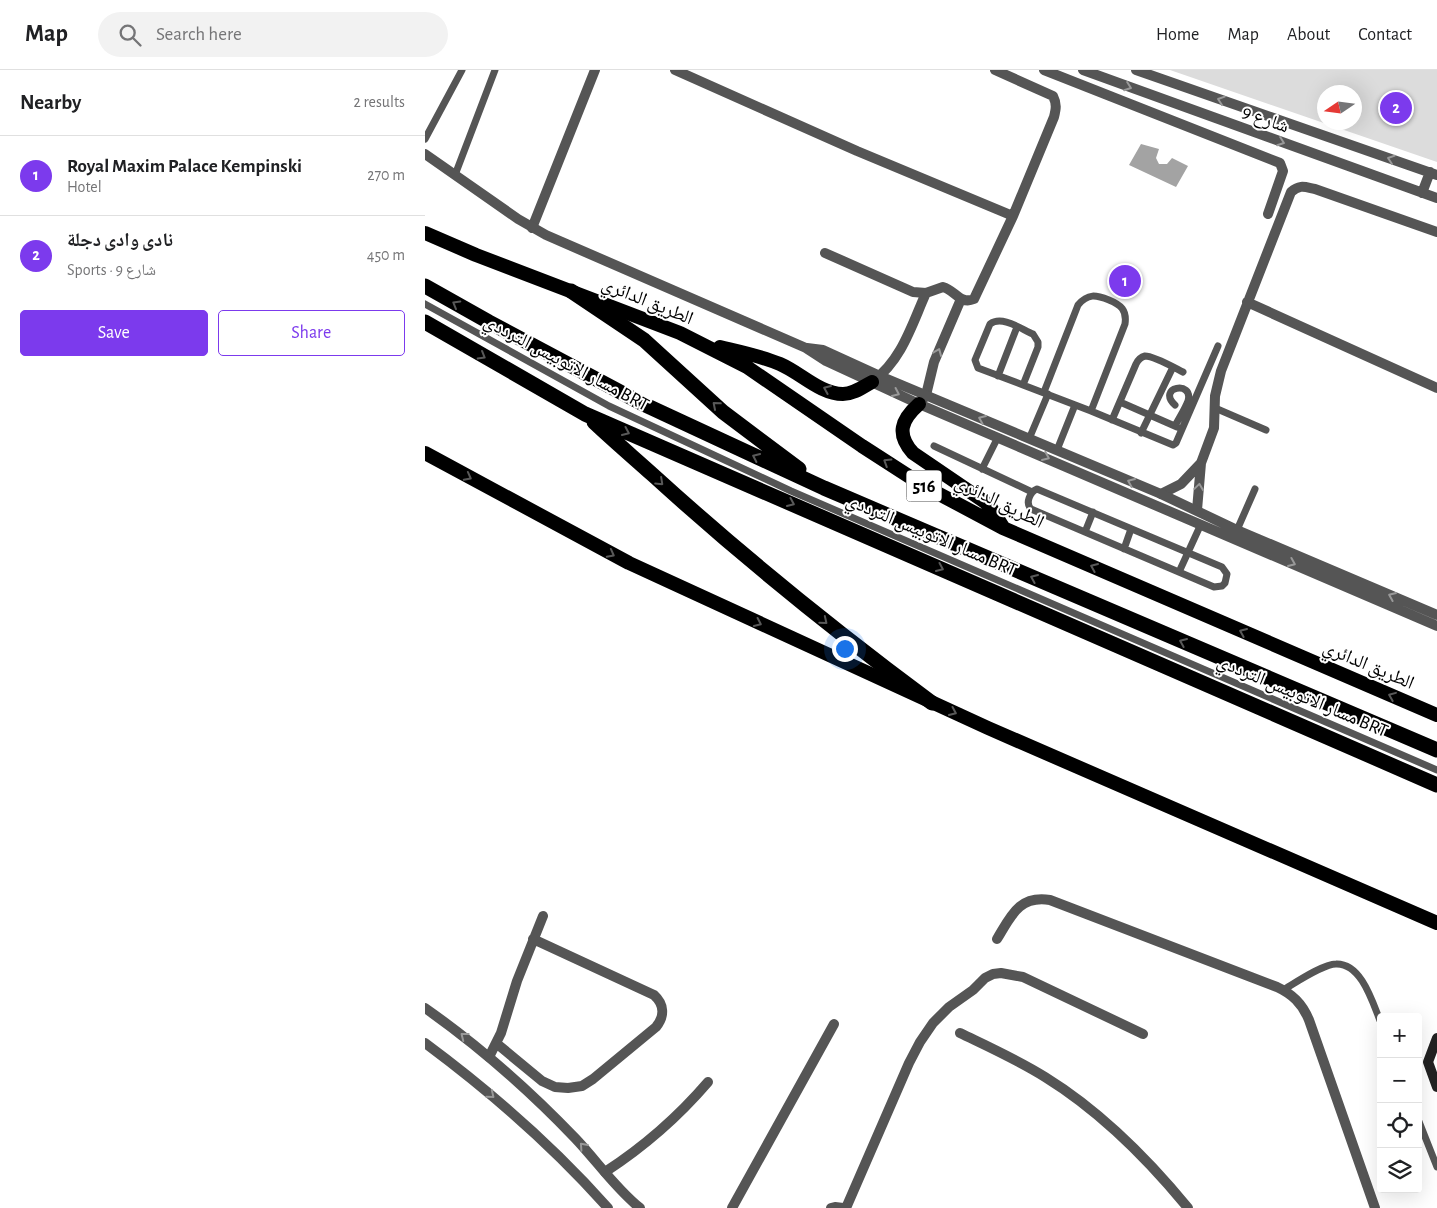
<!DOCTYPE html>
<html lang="en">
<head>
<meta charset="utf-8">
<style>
	:root { --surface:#fff; --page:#f2f2f2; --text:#202124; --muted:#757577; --line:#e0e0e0; --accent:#7c3aed }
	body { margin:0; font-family:"Alegreya Sans","Noto Naskh Arabic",sans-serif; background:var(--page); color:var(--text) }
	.controls { position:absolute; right:15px; bottom:15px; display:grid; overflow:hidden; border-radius:5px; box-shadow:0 5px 20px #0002 }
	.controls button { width:45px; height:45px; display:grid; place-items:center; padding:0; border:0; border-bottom:1px solid var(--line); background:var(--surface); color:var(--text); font:25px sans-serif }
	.compass { position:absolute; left:892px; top:15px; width:45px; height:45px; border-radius:50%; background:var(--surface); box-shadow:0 5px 20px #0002; rotate:257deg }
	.you { position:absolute; left:419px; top:578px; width:18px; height:18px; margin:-12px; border:4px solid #fff; border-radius:50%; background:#1a73e8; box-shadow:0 0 0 8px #1a73e833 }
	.badge { display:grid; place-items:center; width:32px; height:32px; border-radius:50%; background:var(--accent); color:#fff; font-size:16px; font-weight:700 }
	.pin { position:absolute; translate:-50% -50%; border:2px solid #fff; box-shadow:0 1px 5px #0006 }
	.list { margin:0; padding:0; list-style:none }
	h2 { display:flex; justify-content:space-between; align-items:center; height:65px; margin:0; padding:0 20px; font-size:21px }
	h2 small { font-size:16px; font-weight:400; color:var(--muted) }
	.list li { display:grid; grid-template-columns:32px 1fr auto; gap:15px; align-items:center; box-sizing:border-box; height:80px; padding:0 20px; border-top:1px solid var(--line) }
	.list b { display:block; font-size:19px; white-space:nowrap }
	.list p { margin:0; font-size:16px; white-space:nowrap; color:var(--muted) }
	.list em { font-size:16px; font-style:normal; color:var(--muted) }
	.actions { display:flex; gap:10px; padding:15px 20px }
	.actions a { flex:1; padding:11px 0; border:1px solid var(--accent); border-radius:5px; text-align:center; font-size:18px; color:var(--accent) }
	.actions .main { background:var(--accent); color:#fff }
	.icon { flex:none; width:28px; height:28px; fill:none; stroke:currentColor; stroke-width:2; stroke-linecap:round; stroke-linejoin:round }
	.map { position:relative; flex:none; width:1012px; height:1138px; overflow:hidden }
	header { display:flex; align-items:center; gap:30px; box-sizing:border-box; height:70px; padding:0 25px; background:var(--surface); border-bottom:1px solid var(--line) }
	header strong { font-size:24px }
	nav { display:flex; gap:28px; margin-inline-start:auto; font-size:18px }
	.search { width:350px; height:45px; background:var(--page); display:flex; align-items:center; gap:12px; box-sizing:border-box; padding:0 18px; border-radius:28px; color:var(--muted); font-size:19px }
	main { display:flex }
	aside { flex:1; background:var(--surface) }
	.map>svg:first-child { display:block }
	.green { fill:#dcdcdc; fill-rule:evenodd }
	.water { fill:#a3a3a3 }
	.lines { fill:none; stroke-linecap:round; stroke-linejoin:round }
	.service { stroke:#555; stroke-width:7 }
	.minor { stroke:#555; stroke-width:10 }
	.tertiary { stroke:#555; stroke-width:10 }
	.secondary { stroke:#222; stroke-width:10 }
	.trunk { stroke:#000; stroke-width:14 }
	.motorway { stroke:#000; stroke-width:15 }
	.oneway { stroke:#999 }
	.oneway2 { stroke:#595959 }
	.labels { text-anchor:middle; stroke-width:4; stroke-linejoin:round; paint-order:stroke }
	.shield { fill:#fff; stroke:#4c4c4c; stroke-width:1 }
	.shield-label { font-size:18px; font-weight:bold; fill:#000 }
	.street-label { font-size:19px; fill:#000; stroke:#fff }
</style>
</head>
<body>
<header>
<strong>Map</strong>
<div class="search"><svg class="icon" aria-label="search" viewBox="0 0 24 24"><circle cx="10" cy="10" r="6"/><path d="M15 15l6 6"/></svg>Search here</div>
<nav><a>Home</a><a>Map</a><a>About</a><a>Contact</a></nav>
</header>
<main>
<aside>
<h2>Nearby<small>2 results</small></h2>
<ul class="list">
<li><span class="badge">1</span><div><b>Royal Maxim Palace Kempinski</b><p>Hotel</p></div><em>270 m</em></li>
<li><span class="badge">2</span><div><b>نادى وادى دجلة</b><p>Sports · شارع 9</p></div><em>450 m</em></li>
</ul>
<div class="actions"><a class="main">Save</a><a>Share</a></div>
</aside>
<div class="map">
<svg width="1012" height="1138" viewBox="0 0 1012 1138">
	<rect width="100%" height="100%" fill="#fff"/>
	<path class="green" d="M745,0H1012V92ZM899,22H929V52H899Z"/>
	<path class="water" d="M716,74L734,79L731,88L734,94H742L747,88L763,96L751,117L704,95Z"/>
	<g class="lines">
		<path class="service" d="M0,69L37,0
			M30,105L70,0
			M0,234L184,336L366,421L1012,700
			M573,306L592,257
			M598,315L553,298L550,290L565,254C577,245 596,259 608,264L613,272V277L598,315L666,341L748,375L751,373L793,276
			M619,322L653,235C663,223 671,225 684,230C696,235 702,240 700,254L666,341
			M695,332L752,357
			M790,338L841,360
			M687,350L711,294C713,290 716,287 720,286C729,286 750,298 758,302
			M750,356C754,348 760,339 763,331C769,310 731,317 750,335
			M716,363L748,297
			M604,369L623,324
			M509,376L607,422
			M632,380L650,335
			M557,399L573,367
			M612,419L797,497L802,504L800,513L797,516L789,517L606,439C600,433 605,422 612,419Z
			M812,460L830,419
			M660,462L668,442
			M699,479L706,459
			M754,502L776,454
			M858,920C870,913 898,894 911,894C937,893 948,934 956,953
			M993,1049L1012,1097"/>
		<path class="minor" d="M250,0L432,81L588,146
			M619,0L855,93L858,101L843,144
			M107,158L170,0
			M400,183L488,222L501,223L518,217C530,220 535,235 549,229L588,146L629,47C631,39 632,34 628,26L570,0
			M822,232L1012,318
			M448,311C477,290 487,254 501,223
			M496,332L501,325L509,292L536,229
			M736,424L756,414L776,393
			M772,440L776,393L789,358L790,326L796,301L866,122C875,114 880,117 890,119L1012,162
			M572,869C586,846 594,825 625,830L852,917C867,924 877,933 884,950L950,1138
			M535,963C564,977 593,990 620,1007C675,1041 722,1088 763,1138
			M71,973L117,1011L130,1017L143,1018L157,1016L168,1009L231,957C240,946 239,934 229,925L108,869
			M64,987L76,963L92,911L118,846
			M180,1102C220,1076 253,1047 283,1012
			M307,1138L409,954
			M406,1138L410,1137L418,1138
			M421,1138L484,993L495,972L508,953L524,937L548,920L560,908L568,904L576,903L598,907L718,964"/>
		<path class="tertiary" d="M658,0L1012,128
			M711,0L1012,105
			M0,84L93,149L121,165L381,278L401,291L494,334L1012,556
			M997,123L1005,102
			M382,278L398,280L455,306L736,424L812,460L1012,545
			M0,938C54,976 104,1020 150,1068C172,1091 190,1118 215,1138
			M0,973C66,1022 128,1076 183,1138"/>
		<path class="secondary" d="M1012,968L1003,992L1012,1017"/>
		<path class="trunk" d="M0,163L51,185L255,263L322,297L437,376L499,416L578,458L1012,645
			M295,277C316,282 336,286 355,294C376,303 395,324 418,324C429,324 438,317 447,312
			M494,334C476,350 471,364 488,383L560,432L566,438L578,457
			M0,383L204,493L563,658L1012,853"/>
		<path class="motorway" d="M0,216L64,252L216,333L399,418L1012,680
			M146,221L219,270L298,342L374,399
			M0,252L160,344L1012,715
			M169,352C188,370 208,387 228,405C317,486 410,561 507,633"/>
	</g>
	<defs><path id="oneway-chevron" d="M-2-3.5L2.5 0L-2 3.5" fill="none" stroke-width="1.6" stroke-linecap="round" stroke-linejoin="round" transform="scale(1.25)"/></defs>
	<g class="oneway">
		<use href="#oneway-chevron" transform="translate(703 17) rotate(20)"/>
		<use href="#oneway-chevron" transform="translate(796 30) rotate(-161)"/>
		<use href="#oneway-chevron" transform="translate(856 72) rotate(20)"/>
		<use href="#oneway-chevron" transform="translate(966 89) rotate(-161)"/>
		<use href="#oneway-chevron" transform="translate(513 282) rotate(-67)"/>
		<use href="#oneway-chevron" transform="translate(471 323) rotate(25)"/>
		<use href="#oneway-chevron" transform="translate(557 349) rotate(-157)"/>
		<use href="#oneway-chevron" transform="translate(621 387) rotate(23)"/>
		<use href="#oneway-chevron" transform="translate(706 412) rotate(-157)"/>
		<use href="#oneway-chevron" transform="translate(774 417) rotate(-82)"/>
		<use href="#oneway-chevron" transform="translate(867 493) rotate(23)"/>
		<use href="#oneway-chevron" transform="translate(967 526) rotate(-157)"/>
		<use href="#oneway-chevron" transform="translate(39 966) rotate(-142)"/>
		<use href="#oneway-chevron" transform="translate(66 1025) rotate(39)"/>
		<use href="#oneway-chevron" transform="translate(158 1076) rotate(-132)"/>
	</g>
	<g class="oneway2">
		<use href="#oneway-chevron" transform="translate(31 234) rotate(-150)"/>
		<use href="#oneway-chevron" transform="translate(57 286) rotate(30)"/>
		<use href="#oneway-chevron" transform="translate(402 319) rotate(-157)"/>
		<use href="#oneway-chevron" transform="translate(291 335) rotate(-139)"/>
		<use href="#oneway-chevron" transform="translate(201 362) rotate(24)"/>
		<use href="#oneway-chevron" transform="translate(331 387) rotate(-155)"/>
		<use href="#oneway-chevron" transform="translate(462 392) rotate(-148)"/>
		<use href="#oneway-chevron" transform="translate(43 407) rotate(28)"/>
		<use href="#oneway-chevron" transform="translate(235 412) rotate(43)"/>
		<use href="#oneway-chevron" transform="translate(366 433) rotate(24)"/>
		<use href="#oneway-chevron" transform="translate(186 484) rotate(28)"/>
		<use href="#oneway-chevron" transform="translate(669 497) rotate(-157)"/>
		<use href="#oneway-chevron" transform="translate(515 498) rotate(24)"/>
		<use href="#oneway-chevron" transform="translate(609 508) rotate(-157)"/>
		<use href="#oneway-chevron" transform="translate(399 551) rotate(39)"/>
		<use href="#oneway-chevron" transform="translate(333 553) rotate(25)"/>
		<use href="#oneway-chevron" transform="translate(818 562) rotate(-157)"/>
		<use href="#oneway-chevron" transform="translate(758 572) rotate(-157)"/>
		<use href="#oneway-chevron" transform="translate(967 626) rotate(-158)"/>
		<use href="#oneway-chevron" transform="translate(528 642) rotate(24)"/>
	</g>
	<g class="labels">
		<rect class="shield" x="481.5" y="400.5" width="35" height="31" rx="4"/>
		<g class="shield-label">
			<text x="499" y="422">516</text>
		</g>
		<g class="street-label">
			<text transform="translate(841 48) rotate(20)" y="7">شارع 9</text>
			<text transform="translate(223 230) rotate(22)" y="7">الطريق الدائري</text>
			<text transform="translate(142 292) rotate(28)" y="7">مسار الاتوبيس الترددي BRT</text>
			<text transform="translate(575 431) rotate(26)" y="7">الطريق الدائري</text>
			<text transform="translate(507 464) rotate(23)" y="7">مسار الاتوبيس الترددي BRT</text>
			<text transform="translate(944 594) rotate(23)" y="7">الطريق الدائري</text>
			<text transform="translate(878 625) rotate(23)" y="7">مسار الاتوبيس الترددي BRT</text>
		</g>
	</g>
</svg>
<div class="controls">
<button>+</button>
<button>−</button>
<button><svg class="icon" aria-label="locate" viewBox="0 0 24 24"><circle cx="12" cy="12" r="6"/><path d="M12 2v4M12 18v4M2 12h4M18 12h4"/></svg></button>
<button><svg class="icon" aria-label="layers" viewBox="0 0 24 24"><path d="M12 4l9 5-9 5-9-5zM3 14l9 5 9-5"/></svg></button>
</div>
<svg class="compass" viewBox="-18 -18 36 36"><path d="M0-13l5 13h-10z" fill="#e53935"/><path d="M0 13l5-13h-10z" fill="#757577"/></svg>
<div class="you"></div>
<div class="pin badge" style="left:700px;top:211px">1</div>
<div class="pin badge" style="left:971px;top:38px">2</div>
</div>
</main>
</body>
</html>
